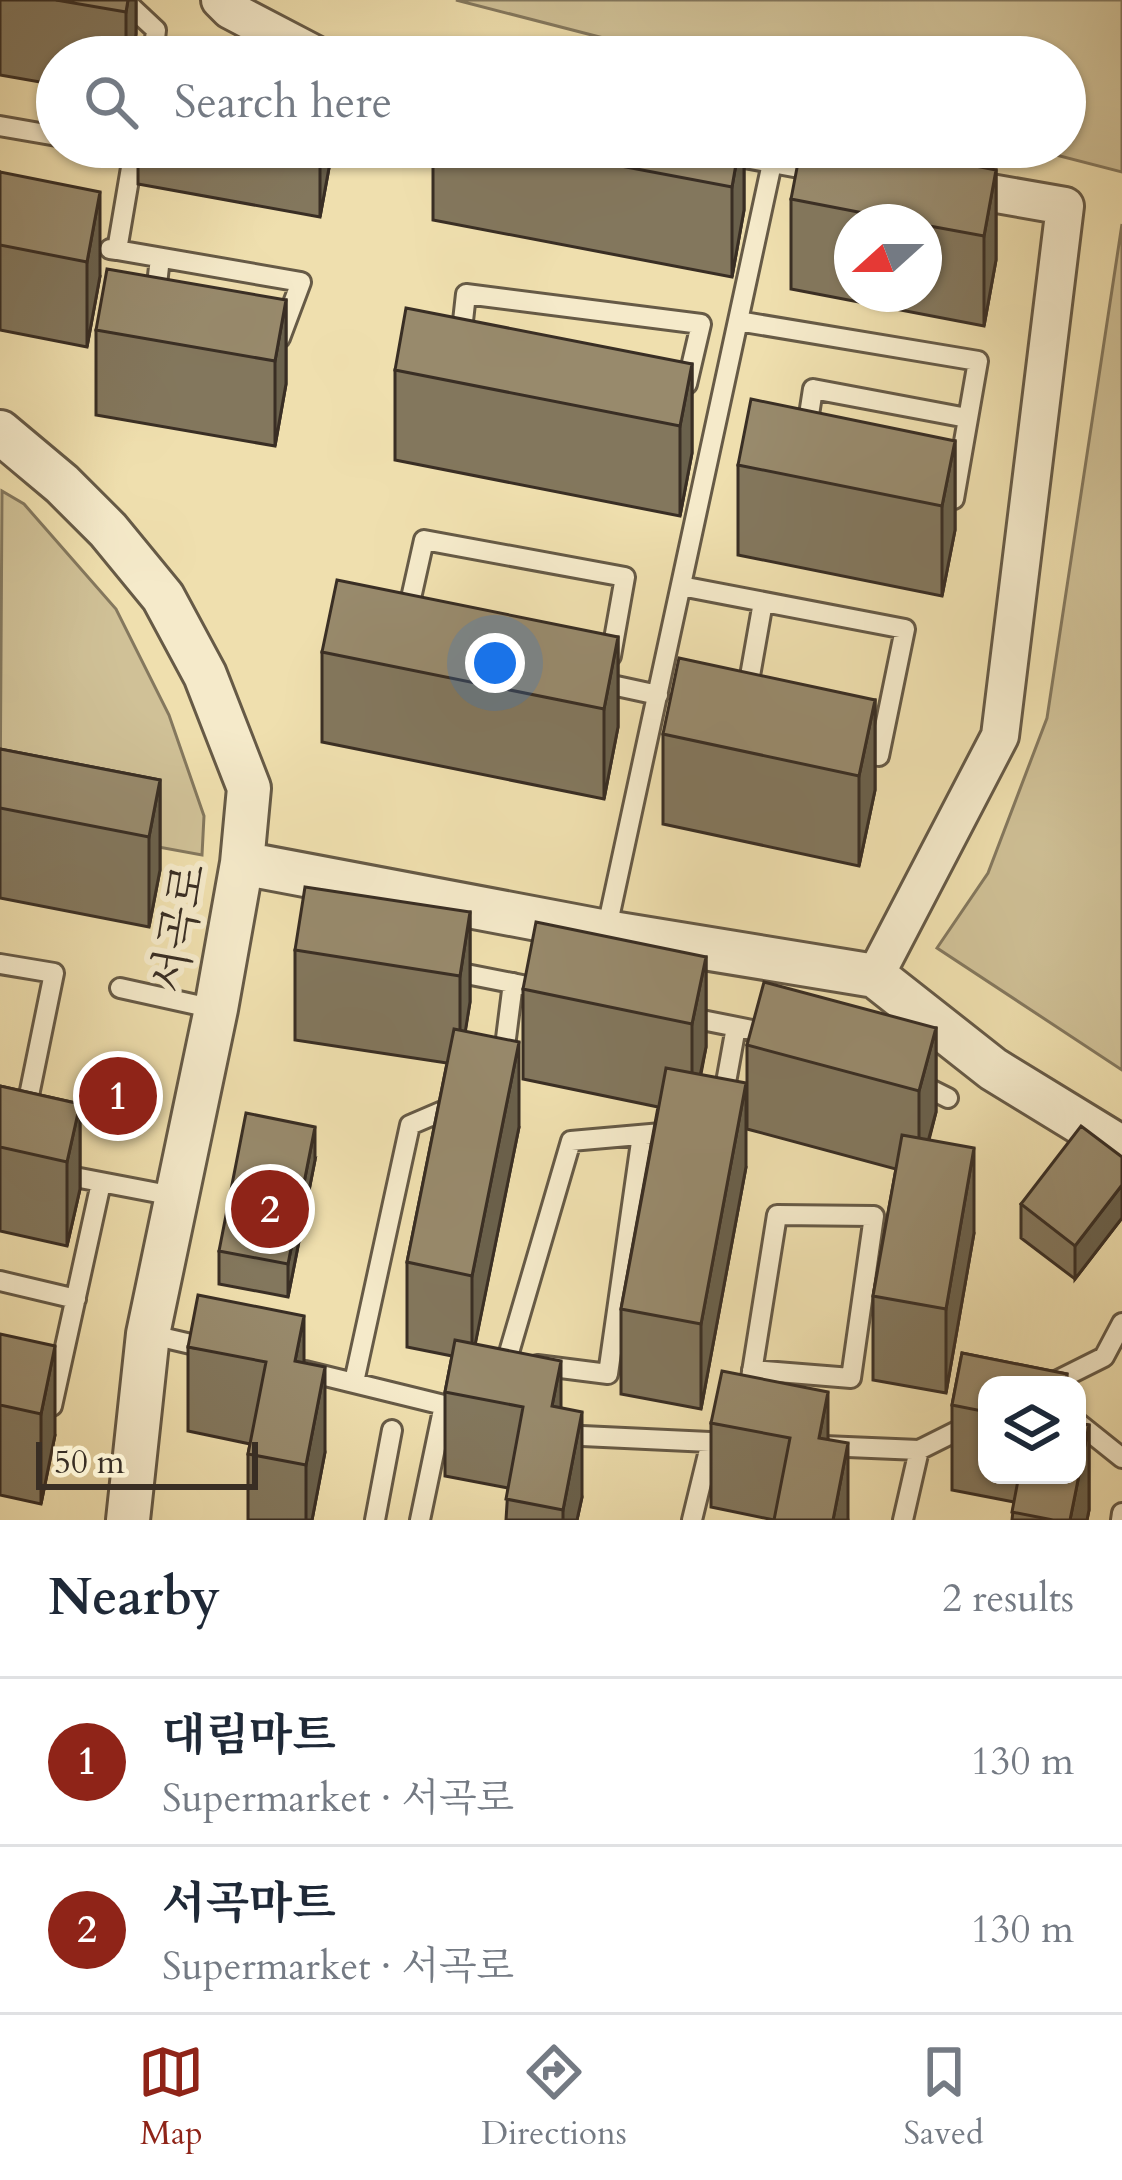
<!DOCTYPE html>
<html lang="en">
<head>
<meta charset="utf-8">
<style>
	:root { --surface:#fff; --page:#f2f2f3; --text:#1f2937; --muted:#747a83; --line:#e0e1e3; --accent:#8f2418 }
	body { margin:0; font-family:Cardo,"Noto Serif KR",serif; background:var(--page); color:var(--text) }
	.controls { position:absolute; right:36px; bottom:36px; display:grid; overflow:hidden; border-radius:24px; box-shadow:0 3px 9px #0004 }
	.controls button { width:108px; height:108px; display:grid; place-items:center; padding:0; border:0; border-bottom:3px solid var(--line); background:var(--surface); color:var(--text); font:60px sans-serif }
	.compass { position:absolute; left:834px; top:204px; width:108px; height:108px; border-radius:50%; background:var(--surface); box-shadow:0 3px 9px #0004; rotate:249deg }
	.scale { position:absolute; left:36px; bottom:30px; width:222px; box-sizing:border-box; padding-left:12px; border:6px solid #392e24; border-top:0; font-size:33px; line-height:42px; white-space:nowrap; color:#392e24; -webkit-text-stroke:9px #f5eaca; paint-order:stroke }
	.you { position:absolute; left:495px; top:663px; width:42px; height:42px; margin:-30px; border:9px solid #fff; border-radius:50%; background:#1a73e8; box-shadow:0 0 0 18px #1a73e833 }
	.badge { display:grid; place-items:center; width:78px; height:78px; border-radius:50%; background:var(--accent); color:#fff; font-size:39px; font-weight:700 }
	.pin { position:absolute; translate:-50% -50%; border:6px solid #fff; box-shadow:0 3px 12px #0006 }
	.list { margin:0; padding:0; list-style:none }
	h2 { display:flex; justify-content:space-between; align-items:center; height:156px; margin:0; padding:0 48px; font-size:51px }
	h2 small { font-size:39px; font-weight:400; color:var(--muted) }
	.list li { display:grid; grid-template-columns:78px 1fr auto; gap:36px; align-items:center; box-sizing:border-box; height:168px; padding:0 48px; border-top:3px solid var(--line) }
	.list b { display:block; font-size:45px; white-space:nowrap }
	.list p { margin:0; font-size:39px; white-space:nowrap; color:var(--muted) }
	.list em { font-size:39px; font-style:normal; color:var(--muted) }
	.icon { flex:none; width:66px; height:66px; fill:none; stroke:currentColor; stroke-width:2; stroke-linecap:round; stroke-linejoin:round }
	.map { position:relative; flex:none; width:1122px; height:1520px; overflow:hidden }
	.search { position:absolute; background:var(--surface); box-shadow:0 3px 9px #0004; left:36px; right:36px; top:36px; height:132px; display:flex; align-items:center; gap:30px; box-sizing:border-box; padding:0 42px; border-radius:66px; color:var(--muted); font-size:45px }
	.sheet { height:492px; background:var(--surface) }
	nav { display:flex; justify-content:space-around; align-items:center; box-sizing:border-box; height:168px; border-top:3px solid var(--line); background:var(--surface); font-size:33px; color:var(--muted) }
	nav a { display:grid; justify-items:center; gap:6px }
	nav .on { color:var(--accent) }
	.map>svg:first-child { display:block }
	.green { fill:#d0c197; stroke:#84785e; stroke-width:3 }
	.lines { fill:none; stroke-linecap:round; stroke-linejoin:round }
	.service-casing { stroke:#665a46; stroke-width:24 }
	.minor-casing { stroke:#665a46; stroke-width:42 }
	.tertiary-casing { stroke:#665a46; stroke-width:48 }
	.service { stroke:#f5eaca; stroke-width:18 }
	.minor { stroke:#f5eaca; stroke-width:36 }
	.tertiary { stroke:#f5eaca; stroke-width:42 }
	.wall { fill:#83775d; stroke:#392e24; stroke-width:3; fill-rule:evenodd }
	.shaded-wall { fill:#6a614c; stroke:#392e24; stroke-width:3 }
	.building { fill:#988a6c; stroke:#392e24; stroke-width:3 }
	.labels { text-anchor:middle; stroke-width:12; stroke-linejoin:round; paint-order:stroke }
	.street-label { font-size:45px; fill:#392e24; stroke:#f5eaca }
</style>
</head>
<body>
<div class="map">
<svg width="1122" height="1520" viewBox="0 0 1122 1520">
	<rect width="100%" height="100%" fill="#efdfae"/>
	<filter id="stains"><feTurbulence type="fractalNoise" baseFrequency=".00167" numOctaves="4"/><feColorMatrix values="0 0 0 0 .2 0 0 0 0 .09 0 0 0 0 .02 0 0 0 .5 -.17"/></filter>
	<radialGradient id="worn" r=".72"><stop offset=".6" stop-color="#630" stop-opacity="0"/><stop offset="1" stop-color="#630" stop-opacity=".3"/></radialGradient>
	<path class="green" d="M456,0H1122V172L1025,147H1065V57H677Z
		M1122,224V1070L937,948L988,873L1047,718Z
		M2,491L24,504L116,609L169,715L204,816L202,855L0,818Z"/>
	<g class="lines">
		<g class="service-casing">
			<path id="service" d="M118,0L125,1L156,30L153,57
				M0,126L57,136
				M110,249L117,250L134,150
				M117,250L301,282L280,338L274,337
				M155,302L160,258
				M738,321L978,361L954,499L940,496
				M461,339L466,294L701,324L687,384
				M806,434L813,389L967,418
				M681,586L905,629L879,756L852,752
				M407,616L424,540L625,577L611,656
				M598,682L658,695
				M747,693L763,602
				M606,932L774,154
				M0,964L54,973L25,1115
				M446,970L542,989
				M120,988L215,1009
				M687,1017L772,1034
				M503,1062L513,983
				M916,1082L948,1098
				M723,1099L736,1027
				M59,1174L179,1197
				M0,1281L76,1299
				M148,1334L208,1348
				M537,1365L608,1374L642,1135
				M305,1371L464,1410
				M503,1373L571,1141L673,1132
				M354,1382L410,1125L459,1104
				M1048,1385L1104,1357L1122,1323
				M0,1395L52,1406L101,1183
				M748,1397L777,1215L874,1216L851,1378L752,1370
				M1077,1422L1122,1458
				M561,1435L731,1443
				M824,1446L919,1450L987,1416
				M375,1520L392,1430
				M420,1520L444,1405
				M692,1520L711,1442
				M903,1520L919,1450
				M1121,1520L1122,1513"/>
		</g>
		<g class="minor-casing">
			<path id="minor" d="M220,0L230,10L320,57
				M735,147L844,167
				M875,976L1000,736L1065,206L951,186"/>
		</g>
		<g class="tertiary-casing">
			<path id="tertiary" d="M0,432L62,484L108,530L163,597L205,675L249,788L242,863L216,1009L148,1334L128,1520
				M242,863L606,932L875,976L993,1069L1122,1148"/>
		</g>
		<use href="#service" class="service"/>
		<use href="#minor" class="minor"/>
		<use href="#tertiary" class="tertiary"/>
	</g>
	<path class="wall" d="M0,0H136V34L133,57H57V85L0,75Z
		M138,147H331V157L320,217L138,184Z
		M433,147H744V210L732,277L433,220Z
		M996,170V260L984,326L791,289V199ZM852,222H924V294H852Z
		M0,172L100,276L87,347L0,330Z
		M286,300V384L275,446L96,415V330Z
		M692,364V453L680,516L395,460V370Z
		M955,441V530L942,596L738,555V465Z
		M618,637V727L604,799L322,742V652Z
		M875,700V790L859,866L663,824V734Z
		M0,749L160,780V870L149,927L0,898Z
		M470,912V1002L465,1031L519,1127L475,1344L561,1408L582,1497L577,1520H506L508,1488L445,1476V1392L452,1356L407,1347V1262L447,1063L295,1040V950Z
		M706,957V1047L701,1074L746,1167L701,1409L621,1394V1309L658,1107L523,1079V989Z
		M936,1028V1112L929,1140L974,1233L946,1393L873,1380V1296L896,1169L747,1129V1045Z
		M0,1086L80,1104V1189L67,1246L0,1231Z
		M1122,1157V1218L1075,1279L1021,1238V1204Z
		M315,1160L288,1297L219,1284V1251Z
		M0,1334L55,1435L41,1504L0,1495Z
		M188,1347L304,1363L325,1452L312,1520H248V1454L250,1444L188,1431Z
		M962,1353L1067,1374V1385H987V1475H1077V1423L1089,1425V1510L1087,1520H1012L1014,1502L952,1490V1405Z
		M711,1423L828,1439L848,1520H774L711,1507Z"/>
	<path class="shaded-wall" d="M128,0H136V34L133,57H126V12Z
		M320,147H331V157L320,217Z
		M739,147H744V210L732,277V187Z
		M996,170V260L984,326V236Z
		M100,192V276L87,347V262Z
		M286,300V384L275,446V361Z
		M692,364V453L680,516V426Z
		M955,441V530L942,596V506Z
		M618,637V727L604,799V709Z
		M875,700V790L859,866V776Z
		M160,780V870L149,927V837Z
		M470,912V1002L460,1065V976Z
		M706,957V1047L692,1114V1024Z
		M936,1028V1112L919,1175V1091Z
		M519,1042V1127L472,1360V1276Z
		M746,1083V1167L701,1409V1324Z
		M80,1104V1189L67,1246V1162Z
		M315,1127V1160L288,1297V1264Z
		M974,1148V1233L946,1393V1309Z
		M1122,1185V1218L1075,1279V1246Z
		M304,1316V1401L295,1361Z
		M55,1346V1435L41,1504V1414Z
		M561,1361V1445L552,1406Z
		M325,1367V1452L312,1520H306V1465Z
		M828,1392V1477L819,1438Z
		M582,1412V1497L577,1520H563V1510Z
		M1089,1425V1510L1087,1520H1070Z
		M848,1443V1520H833Z"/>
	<path class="building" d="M56,0H128L126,12Z
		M149,39L248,57H146Z
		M520,147H739L732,187Z
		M801,147H878L996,170L984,236L924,225V222H910L791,199Z
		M0,172L100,192L87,262L0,245Z
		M107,269L286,300L275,361L96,330Z
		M406,308L692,364L680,426L395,370Z
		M751,399L955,441L942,506L738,465Z
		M337,580L618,637L604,709L322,652Z
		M679,658L875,700L859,776L663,734Z
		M0,749L160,780L149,837L0,808Z
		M305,887L470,912L460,976L295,950Z
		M536,922L706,957L692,1024L523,989Z
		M764,982L936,1028L919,1091L747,1045Z
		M454,1029L519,1042L472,1276L407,1262Z
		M666,1068L746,1083L701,1324L621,1309Z
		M0,1086L80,1104L67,1162L0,1147Z
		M246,1113L315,1127L288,1264L219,1251Z
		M1081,1126L1122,1157V1185L1075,1246L1021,1204Z
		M902,1135L974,1148L946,1309L873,1296Z
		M198,1295L304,1316L295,1361L325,1367L306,1465L248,1454L266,1362L188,1347Z
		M0,1334L55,1346L41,1414L0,1405Z
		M455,1340L561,1361L552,1406L582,1412L563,1510L506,1499L523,1407L445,1392Z
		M962,1353L1067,1374L1065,1385H987V1412L952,1405Z
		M722,1371L828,1392L819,1438L848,1443L833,1520H774L790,1438L711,1423Z
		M1077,1423L1089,1425L1070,1520H1053L1012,1512L1019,1475H1077Z"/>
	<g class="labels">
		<g class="street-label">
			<text transform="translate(178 928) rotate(-80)" y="16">서곡로</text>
		</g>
	</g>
	<rect width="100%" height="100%" filter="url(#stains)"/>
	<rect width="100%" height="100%" fill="url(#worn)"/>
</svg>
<div class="controls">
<button><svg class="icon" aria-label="layers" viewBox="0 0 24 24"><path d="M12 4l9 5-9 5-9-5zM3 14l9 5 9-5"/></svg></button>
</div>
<svg class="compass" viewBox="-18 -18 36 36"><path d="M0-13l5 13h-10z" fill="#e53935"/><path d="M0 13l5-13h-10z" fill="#747a83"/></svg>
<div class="scale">50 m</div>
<div class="you"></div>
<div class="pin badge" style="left:118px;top:1096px">1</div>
<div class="pin badge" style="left:270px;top:1209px">2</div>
<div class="search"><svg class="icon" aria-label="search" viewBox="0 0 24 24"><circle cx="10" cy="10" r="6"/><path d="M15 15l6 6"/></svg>Search here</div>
</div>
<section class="sheet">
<h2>Nearby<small>2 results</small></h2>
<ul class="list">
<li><span class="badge">1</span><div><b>대림마트</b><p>Supermarket · 서곡로</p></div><em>130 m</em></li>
<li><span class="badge">2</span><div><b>서곡마트</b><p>Supermarket · 서곡로</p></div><em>130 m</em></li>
</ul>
</section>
<nav>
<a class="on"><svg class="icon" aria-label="map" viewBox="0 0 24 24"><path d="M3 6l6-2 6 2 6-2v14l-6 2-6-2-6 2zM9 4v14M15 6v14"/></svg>Map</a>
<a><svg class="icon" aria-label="directions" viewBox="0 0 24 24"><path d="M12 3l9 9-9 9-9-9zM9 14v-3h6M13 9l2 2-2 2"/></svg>Directions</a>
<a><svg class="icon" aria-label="saved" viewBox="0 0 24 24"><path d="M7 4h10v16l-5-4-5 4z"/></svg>Saved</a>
</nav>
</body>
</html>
